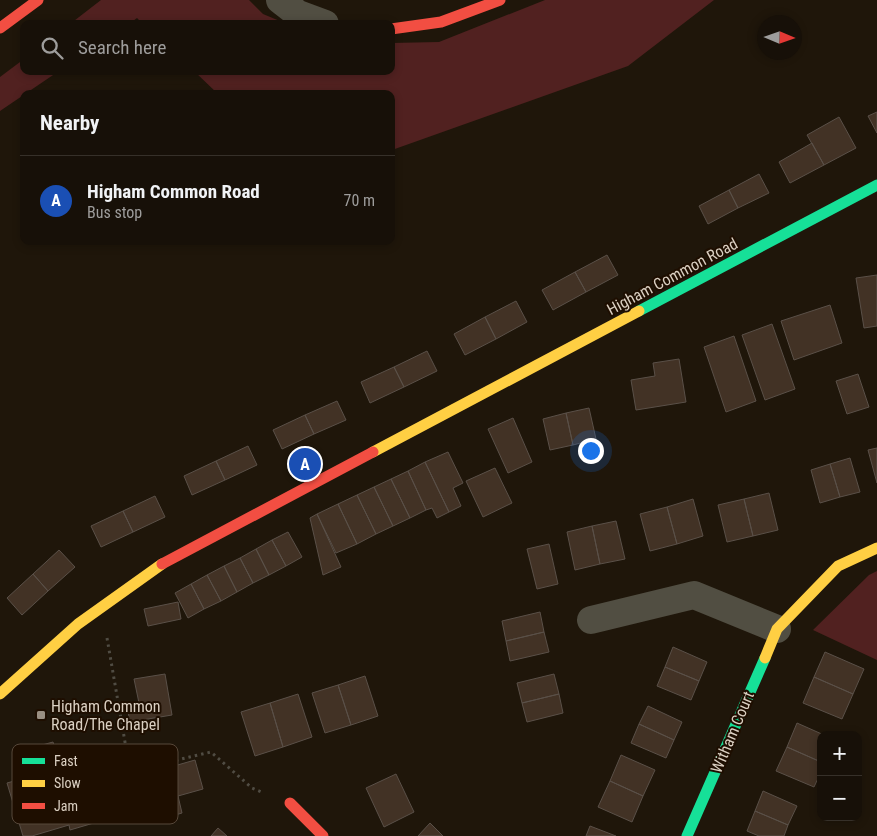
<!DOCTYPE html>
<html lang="en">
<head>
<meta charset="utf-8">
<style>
	:root { --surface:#171008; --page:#201912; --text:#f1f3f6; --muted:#9e9d9c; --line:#363029; --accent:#b45309 }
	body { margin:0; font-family:"Roboto Condensed",sans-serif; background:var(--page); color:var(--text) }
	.controls { position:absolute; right:15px; bottom:15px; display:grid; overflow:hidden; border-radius:10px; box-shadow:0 2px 8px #0003 }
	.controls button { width:45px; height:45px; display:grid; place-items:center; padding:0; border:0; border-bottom:1px solid var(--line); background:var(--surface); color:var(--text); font:25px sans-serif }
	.compass { position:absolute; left:757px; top:15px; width:45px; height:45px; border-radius:50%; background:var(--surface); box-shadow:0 2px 8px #0003; rotate:92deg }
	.you { position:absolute; left:590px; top:450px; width:18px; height:18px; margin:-12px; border:4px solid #fff; border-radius:50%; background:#1a73e8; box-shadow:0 0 0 8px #1a73e833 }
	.badge { display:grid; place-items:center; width:32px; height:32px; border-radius:50%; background:var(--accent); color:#fff; font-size:16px; font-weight:700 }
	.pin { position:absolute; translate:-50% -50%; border:2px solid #fff; box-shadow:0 1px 5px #0006 }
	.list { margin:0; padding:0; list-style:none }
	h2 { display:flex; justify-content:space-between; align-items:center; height:65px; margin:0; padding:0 20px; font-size:21px }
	h2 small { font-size:16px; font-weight:400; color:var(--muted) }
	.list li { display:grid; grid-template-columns:32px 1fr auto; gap:15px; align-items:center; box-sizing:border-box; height:90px; padding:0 20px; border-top:1px solid var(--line) }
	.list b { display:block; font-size:19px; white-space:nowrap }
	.list p { margin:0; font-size:16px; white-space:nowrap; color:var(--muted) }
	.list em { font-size:16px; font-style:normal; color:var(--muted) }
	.icon { flex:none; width:28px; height:28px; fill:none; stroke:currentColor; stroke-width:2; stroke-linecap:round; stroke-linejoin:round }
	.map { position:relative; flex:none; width:877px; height:836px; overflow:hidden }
	.search { position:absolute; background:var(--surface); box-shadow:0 2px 8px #0003; left:20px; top:20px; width:375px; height:55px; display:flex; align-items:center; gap:12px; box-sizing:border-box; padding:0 18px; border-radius:10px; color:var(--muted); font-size:19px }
	.panel { position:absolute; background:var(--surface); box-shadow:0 2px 8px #0003; left:20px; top:90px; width:375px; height:155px; border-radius:10px }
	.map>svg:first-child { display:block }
	.green { fill:#512120 }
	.building { fill:#423225; stroke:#5a5048 }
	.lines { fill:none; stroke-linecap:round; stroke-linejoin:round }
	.path { stroke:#504c43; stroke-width:3; stroke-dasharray:2.5 4; stroke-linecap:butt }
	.street { stroke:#514e42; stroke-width:28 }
	.fast { stroke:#16e098; stroke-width:11 }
	.slow { stroke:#ffcf43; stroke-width:11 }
	.jam { stroke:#f24e42; stroke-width:11 }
	.poi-dot { fill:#998f82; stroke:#1e0e00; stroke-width:2 }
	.labels { text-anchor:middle; stroke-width:4; stroke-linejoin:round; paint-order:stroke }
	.street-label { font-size:16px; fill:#dbd0c2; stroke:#1e0e00 }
	.poi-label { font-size:16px; fill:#dbd0c2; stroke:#1e0e00; text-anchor:start }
	.key { fill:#1e0e00; stroke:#57483a; stroke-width:1 }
	.key-label { font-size:14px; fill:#dbd0c2 }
</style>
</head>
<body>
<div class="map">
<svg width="877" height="836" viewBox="0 0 877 836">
	<rect width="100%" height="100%" fill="#1f160a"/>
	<path class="green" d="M101,0H249L263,14L287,24H143L137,18L129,24H70Z
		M545,0H714L628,66L392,150L391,94H218L194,71H391V43L439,42Z
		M24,59V71H59L0,111V77Z
		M877,571V660L813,630L869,575Z"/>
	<path class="building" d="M877,112V133L868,116Z
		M839,117L856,148L824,165L807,135Z
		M812,143L824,165L790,183L779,162Z
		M759,174L769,193L738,208L729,190Z
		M729,190L738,208L708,224L699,206Z
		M607,255L618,275L586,292L575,272Z
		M575,272L586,292L553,310L542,290Z
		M877,275V326L864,328L856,278Z
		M516,301L527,322L496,339L485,317Z
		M830,305L842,343L794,360L781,321Z
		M485,317L496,339L465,355L454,334Z
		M772,324L795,389L765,400L742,335Z
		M734,336L756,401L726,412L704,347Z
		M427,351L437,371L404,387L394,367Z
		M679,359L686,402L636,410L631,380L655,376L653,363Z
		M394,367L404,387L370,403L361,382Z
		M858,374L869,407L847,414L836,381Z
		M337,401L346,420L314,434L305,415Z
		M589,408L596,439L573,445L566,413Z
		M566,413L573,445L550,450L543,419Z
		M305,415L314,434L282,449L273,430Z
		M513,418L532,462L508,473L488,429Z
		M248,446L257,465L225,480L216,461Z
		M877,448V483L868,450Z
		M448,452L463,483L453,488L461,506L449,512L425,462Z
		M850,458L860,492L840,497L830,464Z
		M216,461L225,480L192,495L184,476Z
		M425,462L449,512L437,518L432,508L426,510L408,471Z
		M830,464L840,497L820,503L811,470Z
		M495,468L512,503L483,517L466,481Z
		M408,471L426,510L410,518L391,479Z
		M391,479L410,518L393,526L374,487Z
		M374,487L393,526L376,534L357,495Z
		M769,493L778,530L753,536L744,499Z
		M357,495L376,534L357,544L338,504Z
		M155,496L165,517L133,532L123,511Z
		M693,499L703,536L677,544L667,507Z
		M744,499L753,536L727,542L718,505Z
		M338,504L357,544L336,553L317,514Z
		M667,507L677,544L650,551L640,514Z
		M123,511L133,532L101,547L91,526Z
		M317,514L341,567L323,575L310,518Z
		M616,521L625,559L600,564L592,526Z
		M592,526L600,564L575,570L567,532Z
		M288,532L302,557L286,566L272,540Z
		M272,540L286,566L269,575L256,549Z
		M549,544L558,584L537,589L527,549Z
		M256,549L269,575L253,583L240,558Z
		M59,550L75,567L48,591L33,574Z
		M240,558L253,583L237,592L224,566Z
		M224,566L237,592L221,601L207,575Z
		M33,574L48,591L22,615L7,598Z
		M207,575L221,601L204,609L191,584Z
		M191,584L204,609L188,618L175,593Z
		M178,602L181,619L148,626L144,609Z
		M540,612L544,632L506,641L502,621Z
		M544,632L549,652L510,661L506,641Z
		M673,647L707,662L699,681L665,667Z
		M825,652L864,669L853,694L814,677Z
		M665,667L699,681L691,700L657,686Z
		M165,674L172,715L130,722L127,706L139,703L134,679Z
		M554,674L559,694L522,703L517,683Z
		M365,676L378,716L351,725L338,685Z
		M814,677L853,694L842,719L803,703Z
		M338,685L351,725L325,733L312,693Z
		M298,694L312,737L283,747L270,703Z
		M559,694L563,713L527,722L522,703Z
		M270,703L283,747L255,756L241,712Z
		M648,706L682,722L674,740L639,724Z
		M797,723L824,735H821V762L787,747Z
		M639,724L674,740L666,758L631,743Z
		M53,742L61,768L77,764L82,779L101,773L114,817L70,830L69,825L32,836H23L7,783L25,778L17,752Z
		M787,747L821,762V772L814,787L776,771Z
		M621,755L655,770L643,796L610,781Z
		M195,760L203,789L178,796L182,813L158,820L146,774Z
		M396,774L414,812L384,827L366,788Z
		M610,781L643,796L632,822L598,807Z
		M763,791L797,806L788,825L755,811Z
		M755,811L788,825L784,836H759L747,831Z
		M430,823L443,836H418Z
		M590,826L616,836H586Z
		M218,828L227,836H211Z"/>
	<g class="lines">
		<path class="path" d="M107,638L130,771L211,752L252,788L264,793"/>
		<path class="street" d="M280,0L298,14L325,24
			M591,620L694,595L777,629"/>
		<path class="fast" d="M639,311L877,185
			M687,836L765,658"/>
		<path class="slow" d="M373,452L639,311
			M765,658L777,629L838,566L877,548
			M0,694L78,624L162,564"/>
		<path class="jam" d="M0,28L38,0
			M391,29L441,22L500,0
			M162,564L373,452
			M290,803L323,836"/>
	</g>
	<rect class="poi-dot" x="36" y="710" width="10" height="10" rx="2.5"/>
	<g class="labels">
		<g class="street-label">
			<text transform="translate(672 276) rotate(-28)" y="6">Higham Common Road</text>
			<text transform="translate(732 732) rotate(-67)" y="6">Witham Court</text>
		</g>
		<g class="poi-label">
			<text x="51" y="712">Higham Common<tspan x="51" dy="18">Road/The Chapel</tspan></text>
		</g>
	</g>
	<rect x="12" y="744" width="166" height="80" rx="8" class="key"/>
	<rect x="22" y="758" width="23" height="6" fill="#16e098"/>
	<rect x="22" y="780" width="23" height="7" fill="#ffcf43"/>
	<rect x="22" y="803" width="23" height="6" fill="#f24e42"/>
	<g class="key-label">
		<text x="54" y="766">Fast</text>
		<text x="54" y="788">Slow</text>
		<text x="54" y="811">Jam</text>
	</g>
</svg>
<div class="controls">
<button>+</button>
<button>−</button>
</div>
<svg class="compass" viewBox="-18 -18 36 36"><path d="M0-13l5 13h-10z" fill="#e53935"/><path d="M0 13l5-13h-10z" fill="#9e9d9c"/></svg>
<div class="you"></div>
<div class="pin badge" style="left:305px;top:464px;background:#1a4fb4">A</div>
<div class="search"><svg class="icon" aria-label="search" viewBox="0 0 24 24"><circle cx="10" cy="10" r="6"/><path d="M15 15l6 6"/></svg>Search here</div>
<section class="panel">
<h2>Nearby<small></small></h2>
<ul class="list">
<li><span class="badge" style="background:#1a4fb4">A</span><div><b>Higham Common Road</b><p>Bus stop</p></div><em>70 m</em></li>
</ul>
</section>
</div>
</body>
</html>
